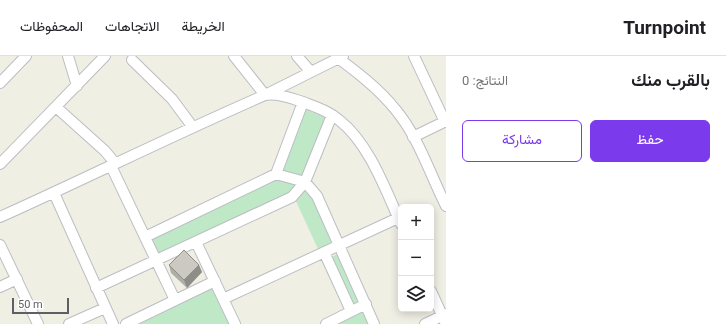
<!DOCTYPE html>
<html lang="ar">
<head>
<meta charset="utf-8">
<style>
	:root { --surface:#fff; --page:#f6f6f6; --text:#202124; --muted:#757577; --line:#e0e0e0; --accent:#7c3aed }
	body { margin:0; font-family:Roboto,Vazirmatn,sans-serif; background:var(--page); color:var(--text); direction:rtl }
	.controls { position:absolute; right:12px; bottom:12px; display:grid; overflow:hidden; border-radius:6px; box-shadow:0 2px 10px #0003 }
	.controls button { width:36px; height:36px; display:grid; place-items:center; padding:0; border:0; border-bottom:1px solid var(--line); background:var(--surface); color:var(--text); font:20px sans-serif }
	.scale { position:absolute; left:12px; bottom:10px; width:57px; box-sizing:border-box; padding-left:4px; border:2px solid #5c5f66; border-top:0; font-size:11px; line-height:14px; white-space:nowrap; color:#5c5f66; -webkit-text-stroke:3px #fff; paint-order:stroke }
	.list { margin:0; padding:0; list-style:none }
	h2 { display:flex; justify-content:space-between; align-items:center; height:52px; margin:0; padding:0 16px; font-size:17px }
	h2 small { font-size:13px; font-weight:400; color:var(--muted) }
	.actions { display:flex; gap:8px; padding:12px 16px }
	.actions a { flex:1; padding:9px 0; border:1px solid var(--accent); border-radius:6px; text-align:center; font-size:14px; color:var(--accent) }
	.actions .main { background:var(--accent); color:#fff }
	.icon { flex:none; width:22px; height:22px; fill:none; stroke:currentColor; stroke-width:2; stroke-linecap:round; stroke-linejoin:round }
	.map { position:relative; flex:none; width:446px; height:268px; overflow:hidden; direction:ltr }
	header { display:flex; align-items:center; gap:24px; box-sizing:border-box; height:56px; padding:0 20px; background:var(--surface); border-bottom:1px solid var(--line) }
	header strong { font-size:19px }
	nav { display:flex; gap:22px; margin-inline-start:auto; font-size:14px }
	main { display:flex }
	aside { flex:1; background:var(--surface) }
	.map>svg:first-child { display:block }
	.green { fill:#bfe8c6 }
	.lines { fill:none; stroke-linecap:round; stroke-linejoin:round }
	.minor-casing { stroke:#bcbdc4; stroke-width:12 }
	.minor { stroke:#fff; stroke-width:10 }
	.wall { fill:#afada6 }
	.shaded-wall { fill:#8e8d87 }
	.building { fill:#cbc9c1; stroke:#8e8d87 }
</style>
</head>
<body>
<header>
<strong>Turnpoint</strong>
<nav><a>الخريطة</a><a>الاتجاهات</a><a>المحفوظات</a></nav>
</header>
<main>
<aside>
<h2>بالقرب منك<small>النتائج: 0</small></h2>
<ul class="list">
</ul>
<div class="actions"><a class="main">حفظ</a><a>مشاركة</a></div>
</aside>
<div class="map">
<svg width="446" height="268" viewBox="0 0 446 268">
	<rect width="100%" height="100%" fill="#f0efe4"/>
	<path class="green" d="M304,53L327,62L304,122L281,114Z
		M275,120L299,128L289,139L158,199L150,182Z
		M306,130L335,185L318,193L295,143Z
		M340,197L363,247L353,252L329,202Z
		M211,231L229,268H131Z
		M365,253L372,268H332Z"/>
	<g class="lines">
		<g class="minor-casing">
			<path id="minor" d="M68,0L77,30
				M234,0L265,39L343,0
				M297,0L311,16
				M414,0L445,66
				M338,2C358,17 379,33 395,53C418,80 430,118 446,150
				M132,4L172,43L192,70
				M0,27L26,0
				M56,51L105,95L115,107
				M413,81L446,65
				M0,108L105,0
				M111,110L175,244
				M276,118L305,126L317,140L374,268
				M54,137L113,268
				M0,161C89,121 175,78 265,39C278,37 290,42 303,46C316,51 329,55 339,64C369,87 386,135 401,168
				M145,181L276,118L303,46
				M196,186L235,268
				M0,189L38,268
				M324,196L351,255
				M0,231L17,223
				M96,232L292,141L305,126L332,59
				M431,235L446,268
				M223,243L398,162
				M69,268L105,252
				M126,268L215,225
				M326,268L366,248
				M425,268L446,258"/>
		</g>
		<use href="#minor" class="minor"/>
	</g>
	<path class="wall" d="M169,209L202,216L187,232L171,217Z"/>
	<path class="shaded-wall" d="M199,209L202,216L187,232L184,224Z"/>
	<path class="building" d="M184,194L199,209L184,224L169,209Z"/>
</svg>
<div class="controls">
<button>+</button>
<button>−</button>
<button><svg class="icon" aria-label="layers" viewBox="0 0 24 24"><path d="M12 4l9 5-9 5-9-5zM3 14l9 5 9-5"/></svg></button>
</div>
<div class="scale">50 m</div>
</div>
</main>
</body>
</html>
